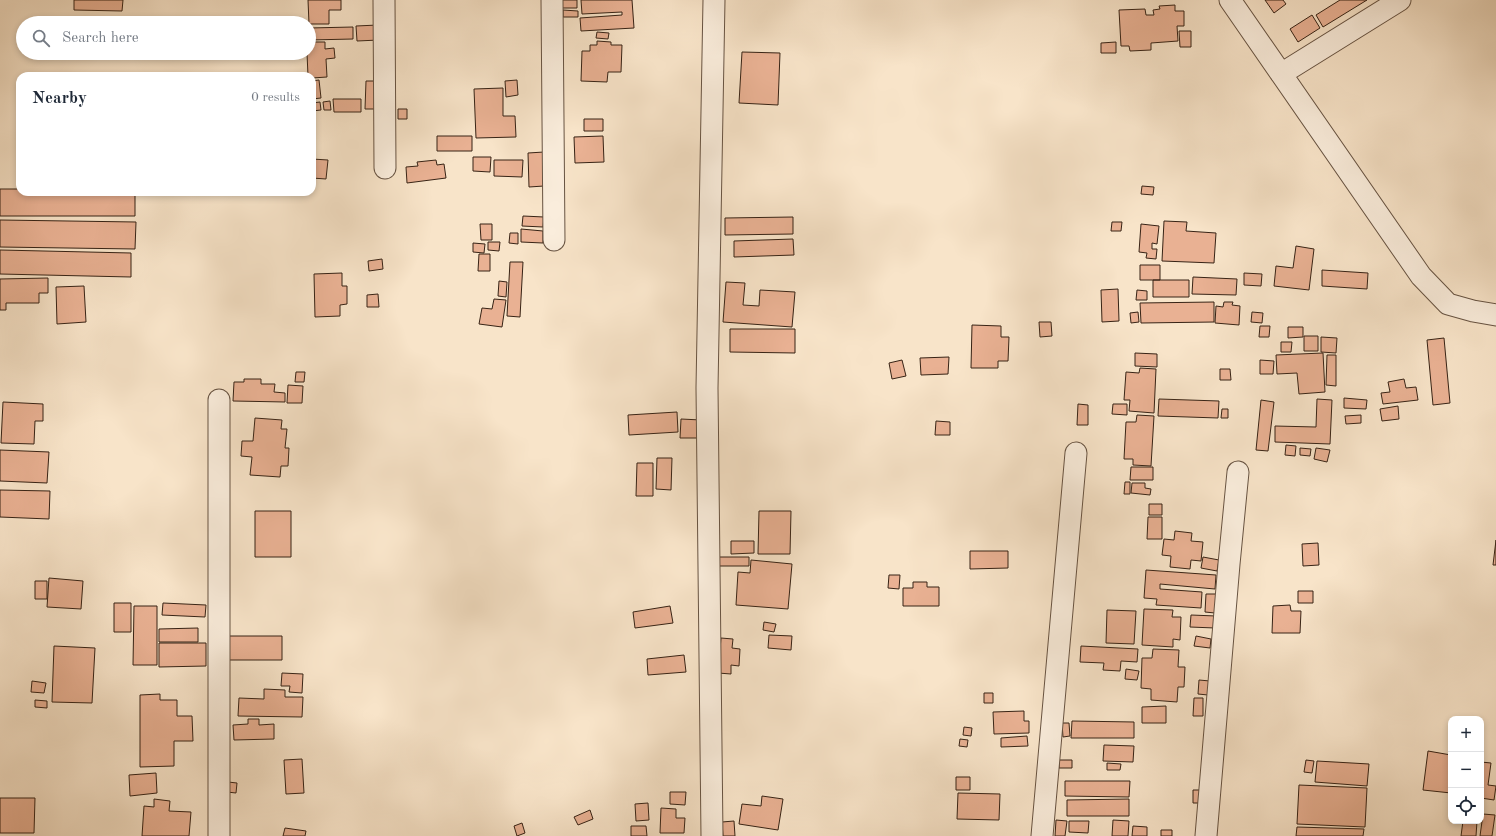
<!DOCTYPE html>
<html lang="en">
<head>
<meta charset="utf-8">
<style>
	:root { --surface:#fff; --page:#f6f6f7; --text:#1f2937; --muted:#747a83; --line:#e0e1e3 }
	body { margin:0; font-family:"Old Standard TT",serif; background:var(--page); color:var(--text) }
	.controls { position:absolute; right:12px; bottom:12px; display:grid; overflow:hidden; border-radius:8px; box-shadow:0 2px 6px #0003 }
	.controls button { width:36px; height:36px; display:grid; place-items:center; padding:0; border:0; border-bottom:1px solid var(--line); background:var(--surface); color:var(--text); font:20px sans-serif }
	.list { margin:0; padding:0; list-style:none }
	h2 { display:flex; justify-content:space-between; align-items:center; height:52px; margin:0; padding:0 16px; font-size:17px }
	h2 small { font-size:13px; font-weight:400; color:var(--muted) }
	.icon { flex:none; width:22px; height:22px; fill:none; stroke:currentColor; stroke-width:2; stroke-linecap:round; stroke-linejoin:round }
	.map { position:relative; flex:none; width:1496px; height:836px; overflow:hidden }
	.search { position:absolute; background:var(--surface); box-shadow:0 2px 6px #0003; left:16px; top:16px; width:300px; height:44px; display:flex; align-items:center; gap:10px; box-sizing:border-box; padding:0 14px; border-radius:22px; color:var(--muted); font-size:15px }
	.panel { position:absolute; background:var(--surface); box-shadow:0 2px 6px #0003; left:16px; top:72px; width:300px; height:124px; border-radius:12px }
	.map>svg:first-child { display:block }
	.building { fill:#e9b193; stroke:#372315 }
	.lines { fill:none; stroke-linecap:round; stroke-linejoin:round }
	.street-casing { stroke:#675342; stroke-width:23 }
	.street { stroke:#faeddc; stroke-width:21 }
</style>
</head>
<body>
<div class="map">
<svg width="1496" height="836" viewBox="0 0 1496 836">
	<rect width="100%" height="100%" fill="#f8e4c9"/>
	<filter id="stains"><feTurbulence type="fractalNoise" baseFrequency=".005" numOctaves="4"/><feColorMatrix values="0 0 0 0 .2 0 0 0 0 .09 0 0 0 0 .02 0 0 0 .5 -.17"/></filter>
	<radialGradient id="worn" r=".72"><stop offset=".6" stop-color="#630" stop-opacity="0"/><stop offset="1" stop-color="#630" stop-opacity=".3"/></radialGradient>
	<path class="building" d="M74,0H123L122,11L74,10Z
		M308,0H341V10H329V24H309Z
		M560,0H577V8H560Z
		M581,0H632L634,28L581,31L580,18L622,15V12L582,14Z
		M1265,0H1283L1286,4L1274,13Z
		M1340,0H1367L1323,27L1316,15Z
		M1175,5V11H1184V26H1177L1178,41L1151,43V50L1130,51L1129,46H1121L1119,10L1145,9L1146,15H1154L1153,10L1160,9L1159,6Z
		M563,10L578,11V17H563Z
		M1312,15L1320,28L1298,42L1290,29Z
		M378,25L379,40L357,41L356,26Z
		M353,27V39L309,40V28Z
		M1179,31H1191V47H1180Z
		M597,32L609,33L608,39L596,38Z
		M597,41L611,42V45H622L621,72H608L607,82L581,81L582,51H590V45H597Z
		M309,42H325V49L334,48L335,58L326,59L327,77L312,78V76H308L307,53H309Z
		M1116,42V53H1101V43Z
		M742,52L780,53L778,105L739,103Z
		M319,80L321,98L312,99V81Z
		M517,80L518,95L506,97L505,81Z
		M366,81H379L378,109H365Z
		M503,88V116H515L516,137L476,138L474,89Z
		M333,99H361V112H334Z
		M330,101L331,110H324L323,102Z
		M320,102L321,110L312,111V103Z
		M398,109H407V119H398Z
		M584,119H603V131H584Z
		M437,136H472V151H437Z
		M603,136L604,162L575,163L574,137Z
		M544,152V186L529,187L528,153Z
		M473,157H491L490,172L473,171Z
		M312,159L328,160L326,179L312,178Z
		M436,160L437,165L444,164L446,178L407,183L406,167L418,166L417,162Z
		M494,160H523L522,177L494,176Z
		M1142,186L1154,187L1153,195L1141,194Z
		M0,189H20V192H135V216H0Z
		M523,216L544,217L543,227L522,226Z
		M793,217V234L725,235V218Z
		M0,220L136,222L135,249L0,247Z
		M1164,221L1187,222L1186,231L1216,233L1214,263L1162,261Z
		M1112,222H1122L1121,231H1111Z
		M480,224H492V240H481Z
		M1141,224L1159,226L1157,244L1152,243V249H1157L1156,259L1146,258L1147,253L1139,252Z
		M521,229L543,231V243L521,242Z
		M510,233H518V244L509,243Z
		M793,239L794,255L734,257V241Z
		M488,242H500L499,251L488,250Z
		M473,243L485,244L484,253L473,252Z
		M1296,246L1314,249L1309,290L1274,286L1276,266L1293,268Z
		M0,250L131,253V277L0,274Z
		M479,254H490V271H478Z
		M382,259L383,269L369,271L368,261Z
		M510,262H523L520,317L507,316Z
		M1140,265H1160V280H1140Z
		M1322,270L1368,273L1367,289L1322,286Z
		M342,273V286H347V304L340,305V316L315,317L314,274Z
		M1244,273L1262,274L1261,286L1244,285Z
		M1193,277L1237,279L1236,295L1192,294Z
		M48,278V293H39V303H6V310H0V279Z
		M1153,280H1189V297H1153Z
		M499,281L507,282L506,297L498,296Z
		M726,282L745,283L743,305L759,306L760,290L795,292L792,327L723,322Z
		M84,286L86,322L57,324L56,287Z
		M1118,289L1119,321L1102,322L1101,290Z
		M1137,290L1147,291V300H1136Z
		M378,294L379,307H367V295Z
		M494,299L506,300L502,327L479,324L482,308L492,309Z
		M1214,302V322L1141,323L1140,303Z
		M1224,302H1233L1232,305L1240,306L1239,325L1215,323L1216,306L1223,307Z
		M1138,312L1139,322L1131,323L1130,313Z
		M1252,312L1263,313L1262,323L1251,322Z
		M1039,322H1051L1052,336L1040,337Z
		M972,325L1001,326V337H1009L1008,361H998V368H971Z
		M1260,326H1270L1269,337H1259Z
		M1288,327H1303V337L1288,338Z
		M730,329H795V353L730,352Z
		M1304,336H1318V351H1304Z
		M1321,337L1337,338L1336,353L1321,352Z
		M1444,338L1450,403L1433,405L1427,340Z
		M1281,342H1292L1291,352H1281Z
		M1135,353L1157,354V367L1135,366Z
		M1323,353L1325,392L1299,394L1297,373L1277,374L1276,355Z
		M1327,355H1336V386L1326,385Z
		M949,357L948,374L921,375L920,358Z
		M902,360L906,376L892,379L889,363Z
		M1260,360L1274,361L1273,374H1260Z
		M1140,368L1156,369L1154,413L1129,411L1130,400H1124L1126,372L1139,373Z
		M1220,369H1230L1231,380H1220Z
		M296,372H305L304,382H295Z
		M244,379H261V384H275L274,392L285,393V402L233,401L234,382H244Z
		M1404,379L1406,388L1416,387L1418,400L1383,404L1381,393L1390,392L1388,382Z
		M288,385L303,386L302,403H287Z
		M1344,398L1367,400L1366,409L1344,408Z
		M1159,399L1219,401L1218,418L1158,416Z
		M1317,399L1332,400L1330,444L1275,442V426L1316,427Z
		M1261,400L1274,402L1268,451L1256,450Z
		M3,402L43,404V421H35L34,444L1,443Z
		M1078,404L1088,405V425H1077Z
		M1113,404H1127V415L1112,414Z
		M1398,406L1399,419L1382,421L1380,409Z
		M1222,409H1228V418H1221Z
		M677,412L678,432L629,435L628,415Z
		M1137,415L1154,416L1151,466L1133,465V459H1124L1126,422H1136Z
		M1361,415V423L1346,424L1345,416Z
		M255,418L282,420L281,429H287L285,448H289L288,466H281L280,477L250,475L252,457L241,456L242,441H253Z
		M681,419L701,420L700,438H680Z
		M936,421L950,422V435H935Z
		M1286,445L1296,446L1295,456L1285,455Z
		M1300,448L1311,449L1310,456L1300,455Z
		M1316,448L1330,450L1327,462L1314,459Z
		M0,450L49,452L47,483L0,481Z
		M657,458H672L671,490L656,489Z
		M637,463H653V496H636Z
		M1131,467H1153V480H1130Z
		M1125,482H1130V494H1124Z
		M1132,483H1145V488L1151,489L1150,495L1131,493Z
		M0,490L50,491L49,519L0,517Z
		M1149,504H1162V515H1149Z
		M255,511H291V557H255Z
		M759,511H791L790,554H758Z
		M1148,517H1162V539H1147Z
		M1175,531L1192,533L1191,541L1203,542L1201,561L1191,560L1190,569L1170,567L1171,556L1162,555L1164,539L1174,540Z
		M1496,540V565H1493Z
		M731,541H754V553L731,554Z
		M1318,543L1319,565L1303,566L1302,544Z
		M970,551H1008V568L970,569Z
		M719,557H749V566H719Z
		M1203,557L1219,560L1217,571L1201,568Z
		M751,560L792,564L788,609L736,605L738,572L750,573Z
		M1146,570L1216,575L1215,589L1160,584V589L1202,592L1201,608L1156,605L1157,599L1144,598Z
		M889,575H900L899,589L888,588Z
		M49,578L83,581L81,609L47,607Z
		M35,581H47V599H35Z
		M913,582H927V587H939V606H903V588H913Z
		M1298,591H1313V603H1298Z
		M1206,594H1216L1215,613L1205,612Z
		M114,603H131V632H114Z
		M163,603L206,605L205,617L162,615Z
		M1290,605L1291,611H1301L1300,633H1272L1273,606Z
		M134,606H157V665H133Z
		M670,606L673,623L635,628L633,612Z
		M1144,609L1173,610L1172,617H1181L1180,640L1173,639V647L1142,645Z
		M1107,610L1136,611L1134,644L1106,643Z
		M1191,615L1216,616L1215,628L1190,627Z
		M764,622L776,624L774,632L763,630Z
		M198,628V642H159V629Z
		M769,635L792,636L791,650L768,648Z
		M228,636H282V660H228Z
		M1196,636L1211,639L1210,648L1194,646Z
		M721,638L733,639L732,648L740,649L739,666L731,665V674L718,673Z
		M159,643H206V666L159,667Z
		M54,646L95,648L92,703L52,702Z
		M1081,646L1138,649L1137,662L1121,661L1120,671L1103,670L1104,663L1080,662Z
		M1153,649L1179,650L1178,667H1185L1184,687H1178L1177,702L1151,700V689L1141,688L1142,658H1152Z
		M684,655L686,672L648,675L647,659Z
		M1126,669L1139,671L1137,680L1125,679Z
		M282,673L303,674L302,693L289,692L290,686H281Z
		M1199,680L1210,681L1208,695L1198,694Z
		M32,681L46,683L44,693L31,692Z
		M264,689L285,690V697H303L302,717L238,716L239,698L264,699Z
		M984,693H993V703H984Z
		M160,694V700H177V716H192L193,741H174V766L140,767V695Z
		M1194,698H1203V716H1193Z
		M35,700L47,701V708L35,707Z
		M1166,706V723H1142V707Z
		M1024,711V721H1029V733L994,734L993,712Z
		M248,719H259V725L274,724V739L234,740L233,725L248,724Z
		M1072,721L1134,722V738H1071Z
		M1062,723H1069L1070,736L1063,737Z
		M964,727L972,728L971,736L963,735Z
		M1027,736L1028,746L1001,747V738Z
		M960,739L968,740L967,747L959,746Z
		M1104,745L1134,746L1133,762L1103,761Z
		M1428,751L1451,755V793L1423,790Z
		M302,759L304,793L286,794L284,760Z
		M1059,760H1072V768H1059Z
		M1306,760L1314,761L1312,773L1304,772Z
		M1317,761L1369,764L1367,786L1315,782Z
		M1481,762L1491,763L1488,785L1496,786L1494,800L1481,798Z
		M1107,763L1121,764L1120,770H1107Z
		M156,773L157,793L130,796L129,775Z
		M956,777H970V790H956Z
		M1065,781H1130L1129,797L1065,796Z
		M228,782L237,783L236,793L227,792Z
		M1299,785L1367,788L1365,827L1297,824Z
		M1193,790H1202V803H1193Z
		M670,792H686L685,805L670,804Z
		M958,793L1000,794L999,820L957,819Z
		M762,796L783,799L778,830L739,824L742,804L761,806Z
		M0,798H35L34,833H0Z
		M154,799L170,801L169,811L191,812L189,836H142L144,806L154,807Z
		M1129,799V816H1067V800Z
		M648,803L649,820L636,821L635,804Z
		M661,808L676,809V818H685L684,833H660Z
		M590,810L593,819L578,825L574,817Z
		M1483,814L1495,815L1492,836H1480Z
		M1056,820L1067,821L1065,836H1055Z
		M1113,820L1129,821L1128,836H1112Z
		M734,821L735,836H723L722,822Z
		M1069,821H1089L1088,833L1069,832Z
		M1463,821H1477L1476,836H1461Z
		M522,823L525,833L517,836L514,826Z
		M631,826H646L647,836H631Z
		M1133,826L1147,827V836H1132Z
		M1297,827L1364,829L1363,836H1296Z
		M285,828L306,831L305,836H283Z
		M1161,830H1172V836H1161Z"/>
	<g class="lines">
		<g class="street-casing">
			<path id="street" d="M384,0L385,168
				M552,0L554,240
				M1230,0L1421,276L1448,304L1473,311L1496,315
				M1281,74L1400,0
				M219,400V836
				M712,836L707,388L714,0
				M1042,836L1076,453
				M1206,836L1229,564L1238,472"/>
		</g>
		<use href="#street" class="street"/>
	</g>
	<rect width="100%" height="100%" filter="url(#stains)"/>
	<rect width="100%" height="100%" fill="url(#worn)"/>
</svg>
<div class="controls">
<button>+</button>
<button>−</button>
<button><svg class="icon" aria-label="locate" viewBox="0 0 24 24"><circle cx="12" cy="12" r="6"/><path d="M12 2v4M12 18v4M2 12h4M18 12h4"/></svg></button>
</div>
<div class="search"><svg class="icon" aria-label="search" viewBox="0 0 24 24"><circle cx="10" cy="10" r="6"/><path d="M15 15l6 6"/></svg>Search here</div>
<section class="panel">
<h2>Nearby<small>0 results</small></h2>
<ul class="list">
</ul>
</section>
</div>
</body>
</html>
